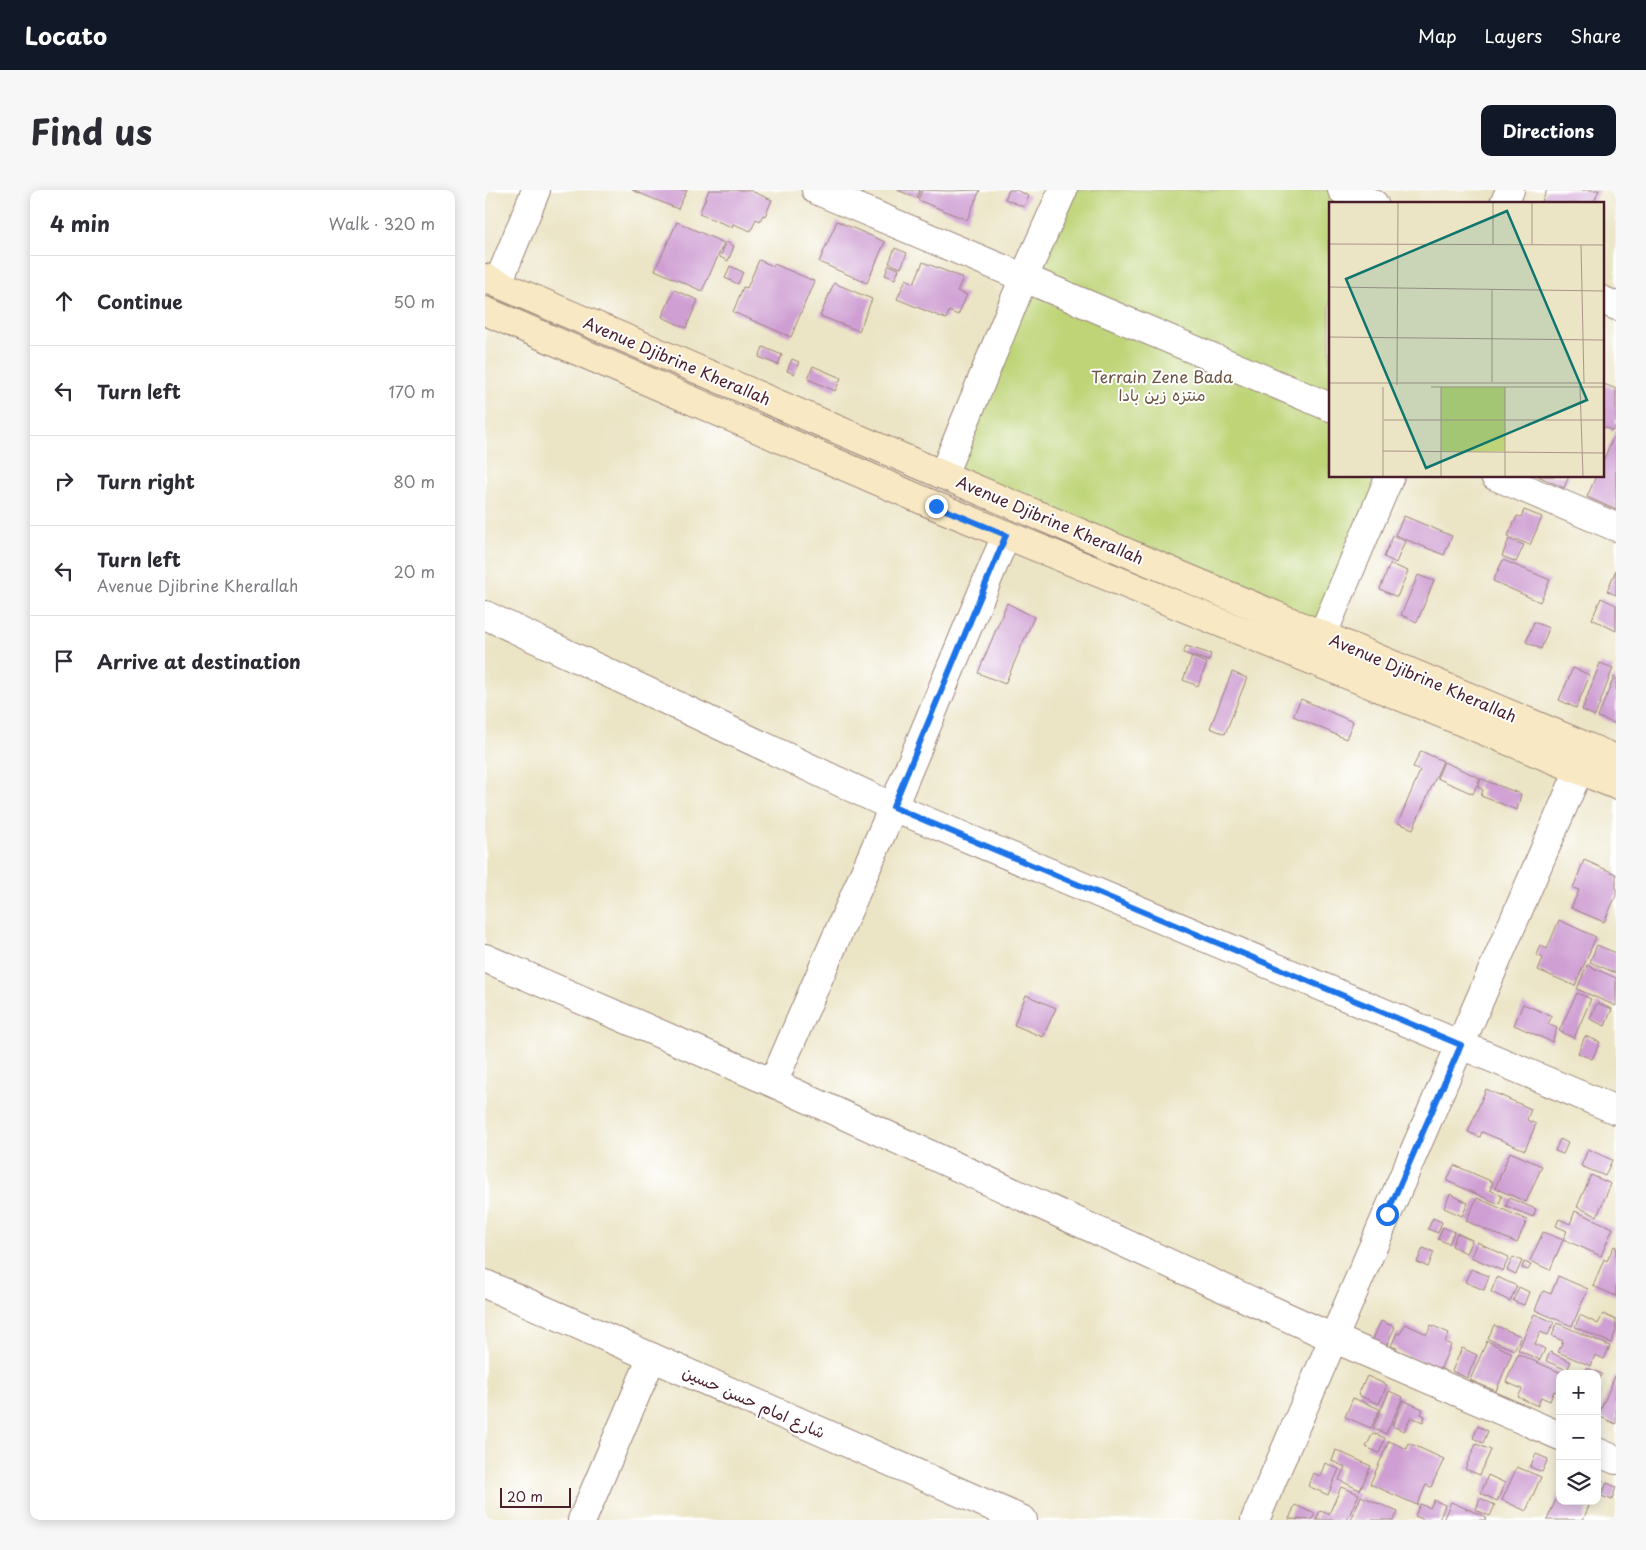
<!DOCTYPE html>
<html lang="en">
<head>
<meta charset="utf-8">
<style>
	:root { --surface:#fff; --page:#f7f7f7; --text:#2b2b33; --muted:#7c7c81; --line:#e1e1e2; --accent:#111827 }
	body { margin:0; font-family:"Playpen Sans","Playpen Sans Arabic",sans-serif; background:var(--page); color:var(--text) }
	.controls { position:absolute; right:15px; bottom:15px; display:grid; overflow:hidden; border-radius:10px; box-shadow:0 2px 12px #0003 }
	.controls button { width:45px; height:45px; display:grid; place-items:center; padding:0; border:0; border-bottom:1px solid var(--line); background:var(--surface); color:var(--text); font:25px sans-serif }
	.scale { position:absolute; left:15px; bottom:12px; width:71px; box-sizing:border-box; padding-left:5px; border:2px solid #4a1f2b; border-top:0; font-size:14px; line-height:18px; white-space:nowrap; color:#4a1f2b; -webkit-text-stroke:4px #fff; paint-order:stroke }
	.stop { position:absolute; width:15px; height:15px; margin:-11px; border:4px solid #1a73e8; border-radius:50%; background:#fff }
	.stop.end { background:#1a73e8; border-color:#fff; box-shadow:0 1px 5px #0008 }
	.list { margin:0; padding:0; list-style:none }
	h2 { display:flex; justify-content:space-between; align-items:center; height:65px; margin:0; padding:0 20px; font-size:21px }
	h2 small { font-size:16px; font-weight:400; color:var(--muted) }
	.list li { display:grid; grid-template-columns:32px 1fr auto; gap:15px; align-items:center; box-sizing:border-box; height:90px; padding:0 20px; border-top:1px solid var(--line) }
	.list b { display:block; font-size:19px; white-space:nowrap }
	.list p { margin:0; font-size:16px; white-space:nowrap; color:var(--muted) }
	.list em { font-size:16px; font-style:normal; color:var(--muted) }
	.icon { flex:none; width:28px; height:28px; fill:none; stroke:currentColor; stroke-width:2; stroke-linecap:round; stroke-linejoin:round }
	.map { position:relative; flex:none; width:1131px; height:1330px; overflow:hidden; border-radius:10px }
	header { display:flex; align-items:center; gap:30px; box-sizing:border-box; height:70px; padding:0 25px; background:var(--accent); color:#fff }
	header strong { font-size:24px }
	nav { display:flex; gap:28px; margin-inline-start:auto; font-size:18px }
	.intro { display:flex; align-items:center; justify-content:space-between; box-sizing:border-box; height:120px; padding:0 30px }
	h1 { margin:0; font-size:35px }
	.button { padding:12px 22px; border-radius:10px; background:var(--accent); color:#fff; font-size:18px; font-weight:700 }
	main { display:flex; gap:30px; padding:0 30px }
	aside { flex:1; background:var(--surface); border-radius:10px; box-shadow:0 2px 12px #0003 }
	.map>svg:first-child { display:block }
	.green { fill:#bed477; stroke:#847a51 }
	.building { fill:#cf9fd3 }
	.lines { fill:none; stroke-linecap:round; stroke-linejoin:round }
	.street-casing { stroke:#9a8278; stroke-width:30 }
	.secondary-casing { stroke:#9a8278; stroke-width:30 }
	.street { stroke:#fff; stroke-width:28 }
	.secondary { stroke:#f8e8c3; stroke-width:28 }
	.route { stroke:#1a73e8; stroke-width:6 }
	.labels { text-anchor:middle; stroke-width:4; stroke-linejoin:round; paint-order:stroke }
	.street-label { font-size:16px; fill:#4a1f2b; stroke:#fff }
	.park-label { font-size:16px; fill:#6d5542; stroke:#fff }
	.inset-road { fill:none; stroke:#ab9587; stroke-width:1 }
	.view { fill:#0f766e; fill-opacity:0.15; stroke:#0f766e; stroke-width:2.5 }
	.inset-edge { fill:none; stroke:#4a1f2b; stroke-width:2.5 }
</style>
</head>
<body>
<header>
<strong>Locato</strong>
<nav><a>Map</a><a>Layers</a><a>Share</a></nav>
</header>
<div class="intro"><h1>Find us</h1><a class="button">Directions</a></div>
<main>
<aside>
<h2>4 min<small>Walk · 320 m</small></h2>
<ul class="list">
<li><svg class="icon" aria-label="ahead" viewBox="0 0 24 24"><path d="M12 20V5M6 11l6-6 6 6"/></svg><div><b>Continue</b></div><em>50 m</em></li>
<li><svg class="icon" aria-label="left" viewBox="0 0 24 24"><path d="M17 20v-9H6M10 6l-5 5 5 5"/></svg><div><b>Turn left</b></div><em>170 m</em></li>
<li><svg class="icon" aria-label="right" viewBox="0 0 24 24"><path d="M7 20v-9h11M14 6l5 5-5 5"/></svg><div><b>Turn right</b></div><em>80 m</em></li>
<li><svg class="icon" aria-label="left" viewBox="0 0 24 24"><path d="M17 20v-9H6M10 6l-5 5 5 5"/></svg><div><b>Turn left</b><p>Avenue Djibrine Kherallah</p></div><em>20 m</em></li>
<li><svg class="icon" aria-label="arrive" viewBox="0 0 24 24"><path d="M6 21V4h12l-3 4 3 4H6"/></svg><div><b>Arrive at destination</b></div></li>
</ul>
</aside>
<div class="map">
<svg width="1131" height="1330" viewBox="0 0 1131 1330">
	<rect width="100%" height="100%" fill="#fff"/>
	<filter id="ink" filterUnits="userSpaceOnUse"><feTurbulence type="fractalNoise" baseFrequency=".02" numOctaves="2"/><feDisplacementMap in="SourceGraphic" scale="10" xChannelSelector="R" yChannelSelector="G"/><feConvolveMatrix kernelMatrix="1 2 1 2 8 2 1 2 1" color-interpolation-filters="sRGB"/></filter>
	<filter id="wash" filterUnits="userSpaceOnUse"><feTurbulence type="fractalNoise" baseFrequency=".0096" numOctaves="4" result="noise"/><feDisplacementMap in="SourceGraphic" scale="20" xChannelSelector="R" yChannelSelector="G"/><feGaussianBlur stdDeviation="1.12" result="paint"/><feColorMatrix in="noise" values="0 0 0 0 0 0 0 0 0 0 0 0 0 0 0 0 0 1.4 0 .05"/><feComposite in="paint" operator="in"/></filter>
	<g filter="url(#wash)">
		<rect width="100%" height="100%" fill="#ebe4c5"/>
		<path class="green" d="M579,0H857L889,14H845V286H905L837,446L458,285Z"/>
		<g id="blocks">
			<path class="building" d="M147,0H202L193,19Z
				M224,0H264L287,10L280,26L278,25L275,31L271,29L266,41L248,34L247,37L214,24Z
				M412,0H435L432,8Z
				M437,0L464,1L495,0L482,30L433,10Z
				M524,0H531L544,6L539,17L520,9Z
				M1062,0H1114L1108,14H1056Z
				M352,31L400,52L382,93L334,72Z
				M192,32L239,53L217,101L170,80Z
				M241,52L249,56L243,71L235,67Z
				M410,58L422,63L416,78L404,73Z
				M274,70L288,76L289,74L329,91L306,147L248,122L258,97L262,98Z
				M438,72L478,88L472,101L482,105L473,125L464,121L461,129L412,109L421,89L429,93Z
				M404,75L414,79L410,89L400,85Z
				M245,76L258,82L253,94L240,88Z
				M349,93L387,109L374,141L335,126Z
				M189,100L213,110L201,138L177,127Z
				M278,157L297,165L293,175L274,167Z
				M307,169L314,172L309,184L302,181Z
				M328,176L356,188L350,201L323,189Z
				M1119,194L1131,199V234L1128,241L1117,236V199Z
				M1131,241V320L1102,307L1111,286H1117V273Z
				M1053,286H1084L1079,298Z
				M1039,320L1057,327L1045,355L1023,346L1032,326L1036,327Z
				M919,326L967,346L959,365L910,345Z
				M908,346L920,351L911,373L899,367Z
				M1024,349L1039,355L1031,372L1017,366Z
				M1018,370L1065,390L1055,412L1008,391Z
				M905,374L923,381L912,407L895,399Z
				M1131,380V405L1122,401Z
				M933,385L949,391L932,432L916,425Z
				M1116,408L1131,415V441L1107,429Z
				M522,413L549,427L520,494L493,483Z
				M1049,432L1064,438L1056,459L1041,452Z
				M701,456L726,464L724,471L698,463Z
				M707,467L722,473L713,496L698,490Z
				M1115,473L1128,478L1110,526L1097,520Z
				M1088,478L1105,485L1091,518L1074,510Z
				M747,482L762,488L740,544L725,538Z
				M1129,487L1131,488V534L1113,527Z
				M816,509L868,532L861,549L808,526Z
				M936,561L958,571L928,639L913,633L935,581L928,577Z
				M959,572L995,588L988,604L952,588Z
				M996,589L1036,604L1032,620L996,606L998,600L993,597Z
				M1099,670L1131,684V706L1119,732L1086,718L1094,700L1088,698Z
				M1074,730L1111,747L1090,796L1053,780L1058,768L1051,765L1055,755L1062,759Z
				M1112,755L1131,763V783L1105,772Z
				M1102,775L1131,788V816L1092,799Z
				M1092,803L1106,809L1089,848L1074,841Z
				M541,805L571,818L558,847L529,835Z
				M1112,813L1127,819L1120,836L1105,829Z
				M1038,814L1067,826L1063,834L1072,838L1067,852L1029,835Z
				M1100,846L1115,852L1107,869L1093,863Z
				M1001,899L1046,919L1042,930L1051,934L1040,960L997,942L995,947L983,942Z
				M1075,949L1083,953L1078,964L1070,961Z
				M1103,959L1127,970L1120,986L1096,976Z
				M1025,962L1057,976L1041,1012L1010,998Z
				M969,975L1008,992L1005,1000L1017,1006L1014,1014L962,991Z
				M1106,985L1126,994L1112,1026L1092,1017Z
				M965,1004L983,1013L977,1026L959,1018Z
				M992,1008L1042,1030L1032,1053L981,1031Z
				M1024,1008L1051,1019L1048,1027L1021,1016Z
				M1090,1021L1128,1038L1116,1066L1078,1049L1082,1041L1071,1036L1074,1029L1085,1034Z
				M948,1028L957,1032L953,1043L943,1039Z
				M958,1037L969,1042L964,1054L953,1049Z
				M1058,1042L1078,1050L1065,1080L1045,1071Z
				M972,1043L987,1050L981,1063L967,1056Z
				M992,1052L1024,1067L1018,1081L986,1067Z
				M1129,1056L1131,1057V1106L1108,1096L1119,1069L1122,1071Z
				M938,1058L949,1062L943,1077L932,1072Z
				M1028,1067L1037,1071L1031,1084L1022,1080Z
				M1039,1072L1046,1075L1043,1080L1037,1078Z
				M986,1079L1004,1086L999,1100L980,1092Z
				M1073,1086L1103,1099L1087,1136L1050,1120L1058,1101L1066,1104Z
				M1012,1087L1032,1096L1025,1111L1006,1102Z
				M1034,1097L1044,1102L1039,1115L1028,1111Z
				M1049,1124L1069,1132L1063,1145L1055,1142L1050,1154L1060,1159L1055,1170L1033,1160Z
				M1118,1124L1131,1130V1141L1126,1153L1090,1137L1095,1125L1113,1134Z
				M896,1131L910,1137L901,1157L887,1151Z
				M1072,1133L1125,1156L1119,1169L1110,1165L1106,1176L1073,1162L1078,1151L1067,1146Z
				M920,1134L942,1144L946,1135L964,1143L960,1152L966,1155L955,1180L911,1160L912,1158L906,1156L912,1143L915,1144Z
				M1009,1135L1036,1146L1029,1160L1003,1149Z
				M1002,1151L1027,1163L1011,1201L985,1190Z
				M977,1158L992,1165L982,1188L967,1181Z
				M1065,1162L1086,1172L1082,1180L1061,1171Z
				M1033,1164L1079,1184H1075V1204L1069,1201L1065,1211L1056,1207L1053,1216L1033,1207L1037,1199L1021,1192Z
				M1102,1178L1117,1184L1112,1194V1184H1099Z
				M1131,1184V1234L1113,1226Z
				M882,1186L902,1195L894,1214L873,1205Z
				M904,1201L918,1207L901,1244L888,1238Z
				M868,1208L895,1219L886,1238L860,1227Z
				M918,1210L938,1219L936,1224L940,1226L938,1232L926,1227L919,1241L907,1236Z
				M993,1236L1003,1241L998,1253L988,1248Z
				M888,1243L900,1248L894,1263L881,1257Z
				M904,1251L922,1259L924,1253L959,1269L946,1297L941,1295L932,1315L885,1294Z
				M991,1254L1006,1260L995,1285L980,1279Z
				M851,1260L886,1276L875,1300L854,1290L860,1277L847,1271Z
				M1051,1264L1063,1269L1057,1282L1045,1277Z
				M840,1273L854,1279L843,1305L823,1296L828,1283L835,1286Z
				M1032,1277L1056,1287L1041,1321L1017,1310Z
				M1003,1285L1020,1293L1012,1311L996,1303Z
				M1112,1288L1118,1290L1112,1304Z
				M1122,1293L1131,1297L1127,1310L1116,1306Z
				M856,1297L874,1304L862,1330H831L835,1321L844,1324Z
				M1075,1300V1311H1093L1104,1316L1098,1330H1062Z
				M876,1306L913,1322L909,1330H866Z
				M995,1308L1010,1315L1005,1326L991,1320Z
				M949,1310L960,1315L954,1330H939L930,1326L935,1314L945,1318Z
				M966,1312L1001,1327L1000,1330H958Z
				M810,1315L830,1324L827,1330L804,1329Z"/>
		</g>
	</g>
	<g filter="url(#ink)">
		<use href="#blocks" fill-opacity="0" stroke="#9a8278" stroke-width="1"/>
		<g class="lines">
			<g class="street-casing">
				<path id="street" d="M331,0L845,217
					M857,0L889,14
					M1019,14L1025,0
					M13,93L51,0
					M1117,110L1131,116
					M458,285L539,87L578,0
					M1010,286L1131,337
					M0,425L408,617L1131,920
					M837,446L905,286
					M0,768L288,893L848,1148L1075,1246
					M288,893L408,617L521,345
					M0,1094L538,1330
					M1112,1262L1131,1270
					M97,1330L167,1167
					M770,1330L1103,559"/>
			</g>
			<g class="secondary-casing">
				<path id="secondary" d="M0,88L458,285L1131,569
					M0,121L451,316L1131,595"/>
			</g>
			<use href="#street" class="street"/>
			<use href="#secondary" class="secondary"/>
		</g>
	</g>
	<g class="lines" filter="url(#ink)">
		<path class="route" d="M451,316L521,345L408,617L976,855L902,1024"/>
	</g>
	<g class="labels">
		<g class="street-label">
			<text transform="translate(192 171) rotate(23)" y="6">Avenue Djibrine Kherallah</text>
			<text transform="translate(565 330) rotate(23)" y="6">Avenue Djibrine Kherallah</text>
			<text transform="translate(938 488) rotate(23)" y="6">Avenue Djibrine Kherallah</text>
			<text transform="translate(269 1212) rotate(24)" y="6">شارع امام حسن حسين</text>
		</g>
		<g class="park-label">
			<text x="677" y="193">Terrain Zene Bada<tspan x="677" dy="18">منتزه زين بادا</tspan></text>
		</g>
	</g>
	<g transform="translate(844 12)">
		<rect width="275" height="275" fill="#ebe4c5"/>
		<path d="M112,185H176V249L112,250Z" fill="#bed477"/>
		<path class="inset-road" d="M203,1V43M0,42L275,43M164,42V1M252,43L255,181M0,85L275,89M163,88V180M0,135L275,138M0,181H275M68,183L69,1M54,185V274M102,185H275M112,185V274M251,185L254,274M55,218H275M54,249L275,251M176,274V185"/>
		<path class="view" d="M178,9L258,198L97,266L17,77Z"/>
		<rect width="275" height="275" class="inset-edge"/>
	</g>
</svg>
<div class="controls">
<button>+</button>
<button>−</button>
<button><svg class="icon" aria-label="layers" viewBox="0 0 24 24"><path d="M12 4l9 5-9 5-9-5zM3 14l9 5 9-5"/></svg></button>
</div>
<div class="scale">20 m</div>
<div class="stop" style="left:902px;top:1024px"></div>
<div class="stop end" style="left:451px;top:316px"></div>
</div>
</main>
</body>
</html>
